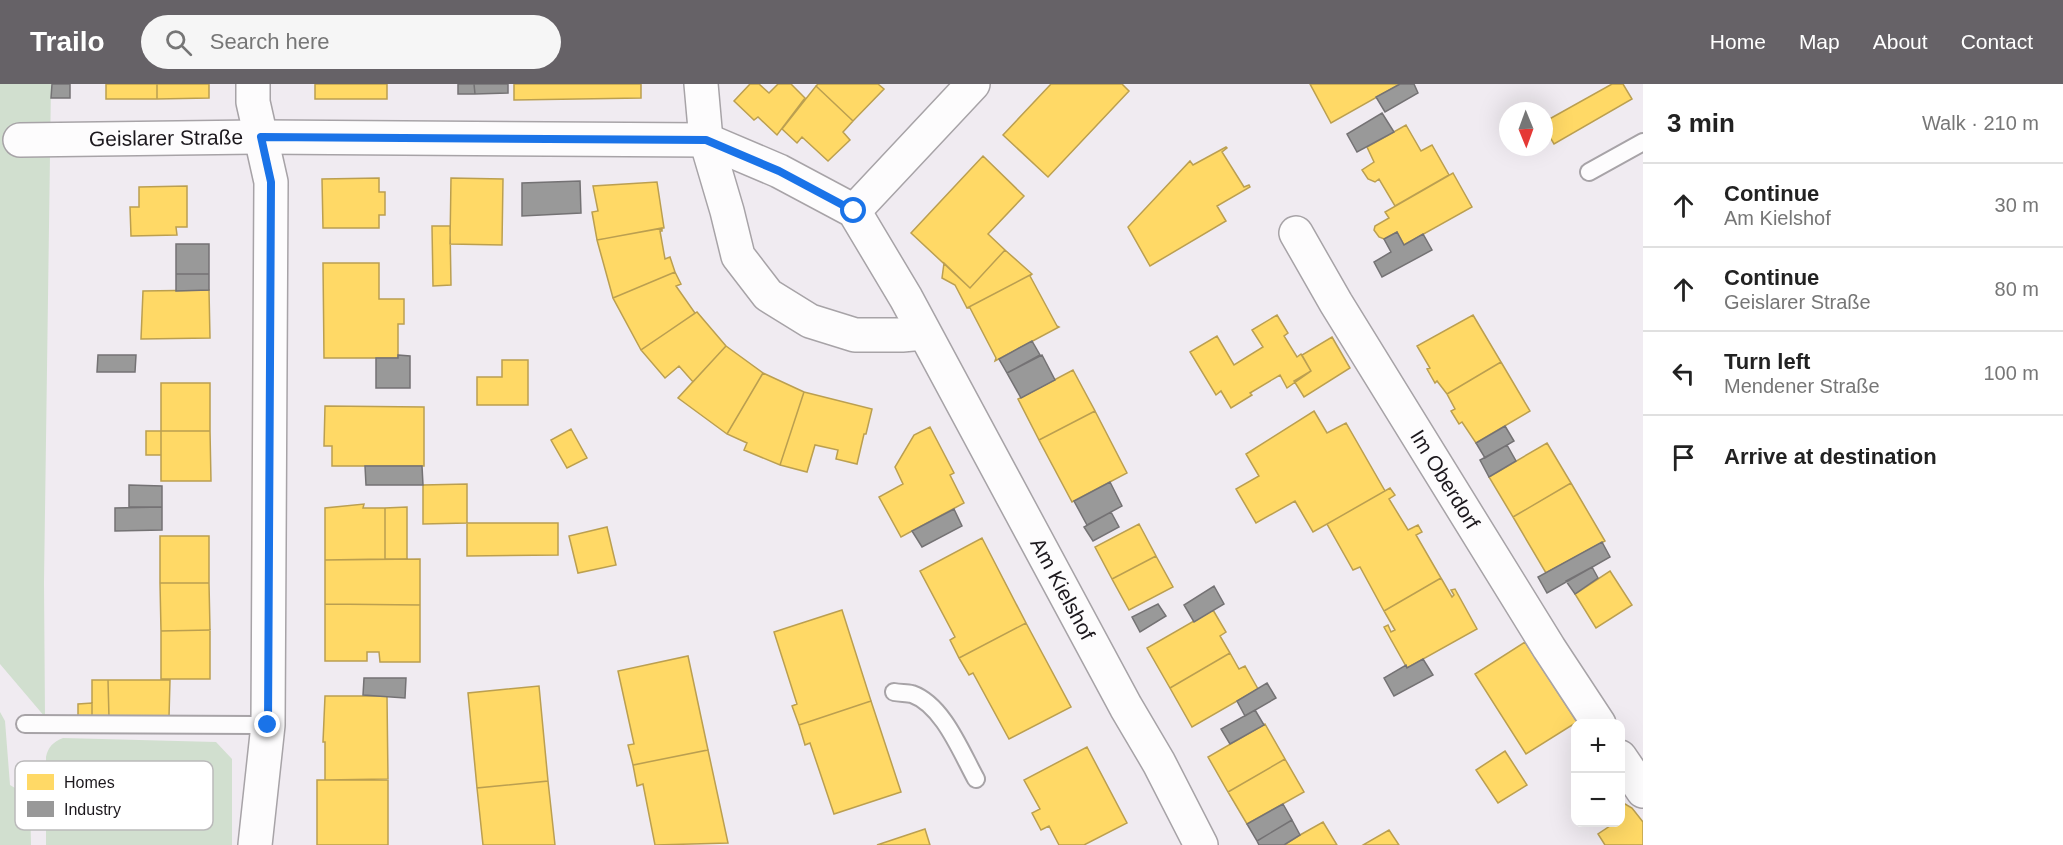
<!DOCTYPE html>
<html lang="en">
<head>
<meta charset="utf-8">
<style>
	:root { --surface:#fff; --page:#f6f6f6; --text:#222; --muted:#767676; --line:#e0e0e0; --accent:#666267 }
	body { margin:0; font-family:Helvetica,sans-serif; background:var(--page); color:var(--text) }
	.controls { position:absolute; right:18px; bottom:18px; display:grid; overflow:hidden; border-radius:12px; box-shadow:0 6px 24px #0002 }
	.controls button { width:54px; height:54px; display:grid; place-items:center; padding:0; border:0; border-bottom:2px solid var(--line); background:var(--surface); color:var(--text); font:30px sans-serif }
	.compass { position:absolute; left:1499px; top:18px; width:54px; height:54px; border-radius:50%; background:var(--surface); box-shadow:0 6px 24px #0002; rotate:179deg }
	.stop { position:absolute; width:18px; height:18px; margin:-14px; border:4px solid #1a73e8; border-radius:50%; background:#fff }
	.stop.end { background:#1a73e8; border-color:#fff; box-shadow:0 2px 6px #0008 }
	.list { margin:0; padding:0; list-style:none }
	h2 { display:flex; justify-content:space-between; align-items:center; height:78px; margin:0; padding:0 24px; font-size:26px }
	h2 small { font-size:20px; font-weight:400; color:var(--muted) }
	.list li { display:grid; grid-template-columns:39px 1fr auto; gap:18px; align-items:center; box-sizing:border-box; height:84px; padding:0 24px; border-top:2px solid var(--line) }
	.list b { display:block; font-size:22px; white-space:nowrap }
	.list p { margin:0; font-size:20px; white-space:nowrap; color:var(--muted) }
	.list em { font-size:20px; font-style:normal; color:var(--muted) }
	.icon { flex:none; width:33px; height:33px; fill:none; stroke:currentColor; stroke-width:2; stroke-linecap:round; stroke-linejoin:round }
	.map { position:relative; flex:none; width:1643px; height:761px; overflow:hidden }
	header { display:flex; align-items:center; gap:36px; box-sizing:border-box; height:84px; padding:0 30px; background:var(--accent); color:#fff }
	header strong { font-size:28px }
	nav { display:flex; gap:33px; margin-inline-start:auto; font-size:21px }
	.search { width:420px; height:54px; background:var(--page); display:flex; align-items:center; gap:15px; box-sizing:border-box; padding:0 21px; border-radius:33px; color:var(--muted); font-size:22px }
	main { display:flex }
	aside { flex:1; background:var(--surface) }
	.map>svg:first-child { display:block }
	.green { fill:#d1dfcf }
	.homes { fill:#ffd966; stroke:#bb9f50; stroke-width:1.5 }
	.industry { fill:#999; stroke:#747274; stroke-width:1.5 }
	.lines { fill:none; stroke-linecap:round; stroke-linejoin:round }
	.lane-casing { stroke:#a7a3a7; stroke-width:20 }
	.street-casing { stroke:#a7a3a7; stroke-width:36 }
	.lane { stroke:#fdfcfd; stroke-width:16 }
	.street { stroke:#fdfcfd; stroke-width:33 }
	.route { stroke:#1a73e8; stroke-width:8 }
	.labels { text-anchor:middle; stroke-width:6; stroke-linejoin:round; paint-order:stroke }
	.street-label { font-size:21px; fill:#1c181d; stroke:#fff }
	.key { fill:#fff; stroke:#bbbabb; stroke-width:1.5 }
	.key-label { font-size:16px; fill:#1c181d }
</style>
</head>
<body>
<header>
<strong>Trailo</strong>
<div class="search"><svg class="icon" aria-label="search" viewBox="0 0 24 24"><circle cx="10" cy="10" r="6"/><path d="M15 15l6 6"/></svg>Search here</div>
<nav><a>Home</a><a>Map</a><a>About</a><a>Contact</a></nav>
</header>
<main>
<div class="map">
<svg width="1643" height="761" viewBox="0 0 1643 761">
	<rect width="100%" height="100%" fill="#f0ebf1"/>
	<path class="green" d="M0,0H51L44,499L45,633L0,580Z
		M0,628L5,637L10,701L30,713L31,761H0Z
		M63,654L216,658L232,675V761H46V673C48,663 53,658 63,654Z"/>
	<path class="homes" d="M106,0H157V15H106Z
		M157,0H209V14L157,15Z
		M315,0H387V15H315Z
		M514,0H641V14L514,16Z
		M750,0H759L769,9L778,0H791L805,14L777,51L758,33L754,36L734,17Z
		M818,0H878L884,5L853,37L816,2Z
		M1051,0H1122L1129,7L1048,93L1003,51Z
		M1310,0H1400L1331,39Z
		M1612,0H1623L1632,15L1554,60L1544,43V38Z
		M816,2L853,37L843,48L850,56L828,77L802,53L797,59L782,45Z
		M1406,41L1421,67L1432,61L1449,91L1395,122L1379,95L1375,98L1368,95L1362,86L1374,78L1367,63Z
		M1226,63L1227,64L1222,68L1244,103L1249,101L1250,103L1217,122L1226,137L1150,182L1128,143L1190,77L1193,81Z
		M983,72L1024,112L988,150L1005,166L970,204L911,149Z
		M1453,89L1472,123L1404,161L1397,148L1384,155L1379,153L1374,146L1375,142L1389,134L1385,128Z
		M379,94V108H385V131H379V144H323L322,95Z
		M451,94L503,95L502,161L450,160Z
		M657,98L664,144L597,156L592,128L598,127L593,102Z
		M187,102V143H176L177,151L131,152L130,123H139V103Z
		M432,142H450L451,201L433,202Z
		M662,144V147H660L665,175L670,173L675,188L613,214L597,156Z
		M1005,166L1032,190L967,224L955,201L942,194L944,179L970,204Z
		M323,179H379V215H404V240H398V274H324Z
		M675,188L681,200L676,202L695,229L641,266L613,214Z
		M1032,190L1030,192L1057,242L1059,243L995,277L996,274L970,224H967Z
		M209,206L210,254L141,255L143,207Z
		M697,228L726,262L693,298L679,282L665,294L641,266Z
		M1277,231L1288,249L1284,252L1297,273L1301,270L1311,287L1287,304L1280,291L1250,309L1252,311L1231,324L1221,307L1216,311L1190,268L1217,252L1234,281L1263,263L1252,246Z
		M1473,231L1501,278L1447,310L1437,297L1435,299L1427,285L1430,284L1417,262Z
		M1332,253L1350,284L1304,313L1294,297L1311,287L1302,271Z
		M726,262L763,289L727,350L678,314Z
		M502,276H528V321H477V293H502Z
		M1501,278L1530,327L1476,359L1462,338L1459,340L1451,327L1455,325L1447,310Z
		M1073,286L1095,327L1039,356L1018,315Z
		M763,289L804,308L780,381L744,366L747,359L727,350Z
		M161,299H210V347H161Z
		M804,308L872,325L866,350H864L857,380L836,375L838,366L815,361L807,388L780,381Z
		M325,322L424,323V382H332V362H324Z
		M1095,327L1127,389L1072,418L1039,356Z
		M1314,327L1327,349L1346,339L1385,407L1313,448L1295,417L1256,439L1236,405L1259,392L1246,370Z
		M930,343L954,389L950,391L964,419L901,453L879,413L903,400L895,383L914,351Z
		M571,345L587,374L567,384L551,356Z
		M146,347H161V371H146Z
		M161,347H210L211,397H161Z
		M1547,359L1571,399L1513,433L1489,393Z
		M1571,399L1605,457L1546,489L1513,433Z
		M467,400V439L423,440V401Z
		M1390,404L1395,411L1389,415L1408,446L1418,441L1422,448L1416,451L1441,494L1384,527L1360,483L1353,486L1327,440Z
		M364,420L363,424H385V475L325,476V424Z
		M407,423V475H385V424Z
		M467,439H558V471L467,472Z
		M1139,440L1156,472L1112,495L1095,463Z
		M607,443L616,481L578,489L569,452Z
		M160,452H209V499H160Z
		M982,454L1026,539L959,574L950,556L955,553L920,487Z
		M1156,472L1173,503L1129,526L1112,495Z
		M420,475V521L325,520V476Z
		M1610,487L1632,521L1596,544L1575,510Z
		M1441,494L1452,513L1454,511L1451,506L1455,505L1477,545L1407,584L1384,543L1388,541L1391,548L1395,546L1384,527Z
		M160,499H209L210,546L161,547Z
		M325,520L420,521V578H380L379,568H367V577H325Z
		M842,526L871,617L799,641L792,622L797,620L774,548Z
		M1213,526L1226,548L1220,552L1230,569L1170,604L1147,564Z
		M1026,539L1071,623L1009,655L973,589L969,591L959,574Z
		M210,546V595H161V547Z
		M1525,558L1577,638L1526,670L1475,590Z
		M1230,569L1239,585L1245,582L1258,605L1192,643L1170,604Z
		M688,572L708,666L633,681L628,661L634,660L618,587Z
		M92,596H108L109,634L92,633Z
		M108,596H170L169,633L109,634Z
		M539,602L548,697L477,704L468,609Z
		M325,612H387L388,695L325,696V658H323Z
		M871,617L901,708L834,730L810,659L805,661L799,641Z
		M92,619V633L78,634V620Z
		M1265,640L1285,675L1228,708L1208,673Z
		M1087,663L1127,739L1084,761H1059L1049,742L1041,746L1032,729L1040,725L1024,696Z
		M708,666L728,759L655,761L643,700L637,702L633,681Z
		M1505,667L1527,701L1498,719L1476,686Z
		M1285,675L1304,708L1247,740L1228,708Z
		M317,696H388V761H317Z
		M548,697L555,761H483L477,704Z
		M1625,720L1632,724L1643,738V761H1605L1598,750L1616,738H1620V721Z
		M1323,738L1337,761H1284L1300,751Z
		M925,745L930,761H877Z
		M1389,746L1399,761H1363Z"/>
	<path class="industry" d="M52,0H70V14H51Z
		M458,0H474L475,10H458Z
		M474,0H508V9L475,10Z
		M1400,0H1414L1418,9L1385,28L1376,13Z
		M1382,29L1394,48L1357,68L1347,50Z
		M580,97L581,129L522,132V99Z
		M1397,148L1404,161L1423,150L1432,166L1382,193L1374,178L1391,168L1384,155Z
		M176,160H209V190H176Z
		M176,190H209V206L176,207Z
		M1032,257L1040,271L1007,289L999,275Z
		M98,271H136L135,288H97Z
		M398,271L410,272V304H376V274H398Z
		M1042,271L1055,296L1021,314L1007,289Z
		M1505,342L1514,357L1485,374L1476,359Z
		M1507,361L1516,377L1489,393L1480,376Z
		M365,382H422L423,401H366Z
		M1110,398L1122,422L1087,441L1074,417Z
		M129,401L162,402V423H129Z
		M162,423V446L115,447V424Z
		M954,425L962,442L922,463L912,447Z
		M1111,428L1119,443L1093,457L1084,443Z
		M1602,458L1610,473L1547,509L1538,493Z
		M1592,483L1598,494L1575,510L1566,497Z
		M1214,502L1224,520L1194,538L1184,521Z
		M1158,520L1166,532L1140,548L1132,533Z
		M1423,575L1433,591L1394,612L1384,594L1406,581L1407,584Z
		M364,594H406L405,614L363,611Z
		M1267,599L1276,614L1245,632L1237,617Z
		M1255,626L1264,641L1230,660L1221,645Z
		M1283,720L1292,736L1257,757L1247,740Z
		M1292,736L1300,751L1284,761H1259L1257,757Z"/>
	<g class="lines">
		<g class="lane-casing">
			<path id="lane" d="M1589,88L1643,58
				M894,608C900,609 907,609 912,610C943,621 961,668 976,695
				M25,640L268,641"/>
		</g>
		<g class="street-casing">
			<g id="street">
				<path d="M253,0V18L271,98L268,641L255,761"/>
				<path d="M701,0L706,56L727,127L738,172L768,211L810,237L855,251H902L924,249"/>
				<path id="s1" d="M20,56L261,53L706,56L779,87L854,127L906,214L1126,623L1159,679L1201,761"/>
				<path d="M854,127L973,0"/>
				<path id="s2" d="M1296,149L1336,219L1549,564L1599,640"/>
				<path d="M1620,673L1643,707"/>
			</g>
		</g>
		<use href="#lane" class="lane"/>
		<use href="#street" class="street"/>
	</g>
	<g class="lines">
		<path class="route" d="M268,641L271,98L261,53L706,56L779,87L854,127"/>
	</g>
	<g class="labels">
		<g class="street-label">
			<text dy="7" stroke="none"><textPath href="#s1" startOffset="146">Geislarer Straße</textPath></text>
			<text dy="7" stroke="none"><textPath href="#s2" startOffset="288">Im Oberdorf</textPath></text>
			<text dy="7" stroke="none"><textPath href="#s1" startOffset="1282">Am Kielshof</textPath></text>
		</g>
	</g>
	<rect x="15" y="677" width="198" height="69" rx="9" class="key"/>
	<rect x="27" y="690" width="27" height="16" fill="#ffd966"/>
	<rect x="27" y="717" width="27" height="16" fill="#999"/>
	<g class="key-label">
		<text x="64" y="704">Homes</text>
		<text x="64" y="731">Industry</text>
	</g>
</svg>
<div class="controls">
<button>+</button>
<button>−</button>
</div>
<svg class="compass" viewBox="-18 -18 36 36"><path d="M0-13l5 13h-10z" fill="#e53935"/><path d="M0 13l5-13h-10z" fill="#767676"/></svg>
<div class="stop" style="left:854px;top:127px"></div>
<div class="stop end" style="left:268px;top:641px"></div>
</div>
<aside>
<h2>3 min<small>Walk · 210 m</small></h2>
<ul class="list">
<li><svg class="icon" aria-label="ahead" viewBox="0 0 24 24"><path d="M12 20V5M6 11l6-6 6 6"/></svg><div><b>Continue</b><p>Am Kielshof</p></div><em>30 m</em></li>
<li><svg class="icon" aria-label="ahead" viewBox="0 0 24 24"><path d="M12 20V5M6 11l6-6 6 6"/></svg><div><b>Continue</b><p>Geislarer Straße</p></div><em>80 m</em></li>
<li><svg class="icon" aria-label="left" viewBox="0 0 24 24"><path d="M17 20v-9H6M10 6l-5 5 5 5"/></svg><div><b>Turn left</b><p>Mendener Straße</p></div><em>100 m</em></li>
<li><svg class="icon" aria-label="arrive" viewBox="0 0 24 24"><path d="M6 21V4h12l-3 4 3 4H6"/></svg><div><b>Arrive at destination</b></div></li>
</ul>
</aside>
</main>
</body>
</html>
